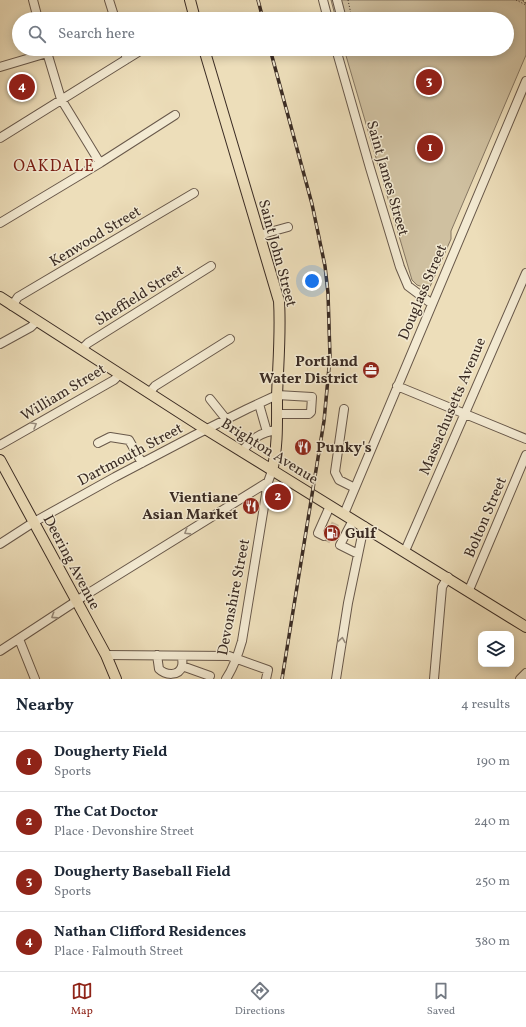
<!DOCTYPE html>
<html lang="en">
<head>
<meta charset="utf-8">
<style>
	:root { --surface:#fff; --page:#f2f2f3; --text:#1f2937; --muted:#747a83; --line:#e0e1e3; --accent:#8f2418 }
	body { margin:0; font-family:Vollkorn,serif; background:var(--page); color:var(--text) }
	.controls { position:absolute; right:12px; bottom:12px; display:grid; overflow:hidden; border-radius:8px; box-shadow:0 2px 10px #0003 }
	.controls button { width:36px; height:36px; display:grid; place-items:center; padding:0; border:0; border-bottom:1px solid var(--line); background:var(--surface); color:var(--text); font:20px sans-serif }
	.you { position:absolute; left:312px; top:281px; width:14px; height:14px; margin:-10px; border:3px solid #fff; border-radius:50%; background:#1a73e8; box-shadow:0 0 0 6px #1a73e833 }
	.badge { display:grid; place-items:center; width:26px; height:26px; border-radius:50%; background:var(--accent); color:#fff; font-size:13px; font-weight:700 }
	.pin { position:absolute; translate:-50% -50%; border:2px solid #fff; box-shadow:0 1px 4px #0006 }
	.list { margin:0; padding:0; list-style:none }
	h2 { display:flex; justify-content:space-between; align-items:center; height:52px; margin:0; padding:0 16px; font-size:17px }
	h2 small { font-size:13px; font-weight:400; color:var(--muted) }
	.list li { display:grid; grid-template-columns:26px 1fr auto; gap:12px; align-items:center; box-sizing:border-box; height:60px; padding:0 16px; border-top:1px solid var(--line) }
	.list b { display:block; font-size:15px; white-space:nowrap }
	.list p { margin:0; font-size:13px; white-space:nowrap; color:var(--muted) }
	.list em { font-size:13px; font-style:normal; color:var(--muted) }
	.icon { flex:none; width:22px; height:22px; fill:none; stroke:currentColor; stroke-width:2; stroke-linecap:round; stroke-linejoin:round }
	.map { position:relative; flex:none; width:526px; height:679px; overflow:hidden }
	.search { position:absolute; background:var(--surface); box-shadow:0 2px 10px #0003; left:12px; right:12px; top:12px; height:44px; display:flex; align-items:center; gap:10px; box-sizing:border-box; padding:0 14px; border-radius:22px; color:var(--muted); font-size:15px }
	.sheet { height:292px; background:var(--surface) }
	nav { display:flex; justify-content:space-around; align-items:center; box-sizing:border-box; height:56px; border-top:1px solid var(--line); background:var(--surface); font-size:11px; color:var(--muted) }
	nav a { display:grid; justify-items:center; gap:2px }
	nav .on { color:var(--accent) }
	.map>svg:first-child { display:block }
	.green { fill:#cfc0a0; stroke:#857662 }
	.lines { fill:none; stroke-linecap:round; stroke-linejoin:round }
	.minor-tunnel { stroke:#c9ba9c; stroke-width:8; stroke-dasharray:8 4; stroke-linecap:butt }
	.minor-casing { stroke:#68584a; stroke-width:10 }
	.major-casing { stroke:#3b2c24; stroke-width:12 }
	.path { stroke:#3b2c24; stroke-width:1; stroke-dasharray:1 2; stroke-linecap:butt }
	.minor { stroke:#f3ead2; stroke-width:8 }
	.major { stroke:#eddeba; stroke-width:10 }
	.rail-casing { stroke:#3b2c24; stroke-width:3.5 }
	.rail { stroke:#f3ead2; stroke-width:2; stroke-dasharray:6; stroke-linecap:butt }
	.oneway { stroke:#978b7b }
	.labels { text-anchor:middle; stroke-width:3; stroke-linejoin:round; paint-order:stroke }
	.street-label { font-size:15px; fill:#3b2c24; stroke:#f3ead2 }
	.poi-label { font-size:15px; font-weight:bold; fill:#3b2c24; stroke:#f3ead2; text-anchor:end }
	.neighbourhood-label { font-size:16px; letter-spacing:1px; fill:#7a1f14; stroke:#f3ead2 }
</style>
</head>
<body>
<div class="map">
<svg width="526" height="679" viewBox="0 0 526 679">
	<rect width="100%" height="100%" fill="#eddeba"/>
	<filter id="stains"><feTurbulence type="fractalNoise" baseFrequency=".005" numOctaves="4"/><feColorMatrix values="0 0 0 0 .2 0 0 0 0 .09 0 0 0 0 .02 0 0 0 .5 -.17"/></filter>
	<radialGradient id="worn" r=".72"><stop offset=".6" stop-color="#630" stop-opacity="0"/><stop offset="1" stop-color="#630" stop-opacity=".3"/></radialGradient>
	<path class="green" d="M331,0H522L526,4V55L451,231V239L429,289L417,285L412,280L344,49H507V19H336Z"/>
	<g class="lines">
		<path class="minor-tunnel" d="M330,525L340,530
			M327,530L337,535
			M324,536L334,541"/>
		<g class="minor-casing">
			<path id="minor" d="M33,0L38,19
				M109,0L115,19
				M323,0L328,19
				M337,0L342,19
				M46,49L61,99L100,163
				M124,49L127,59
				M336,49L370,168L400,267L408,286L432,304
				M0,67L47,53
				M0,138L143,49
				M0,223L100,163L175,115
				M259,235L288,227
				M12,306L18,297L194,193
				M0,344L31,327L37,321
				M82,349L88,343L211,266
				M397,386L526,439
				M149,393L155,386L230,339
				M210,399L226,419
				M259,404L267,432
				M344,409L335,472L339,480L355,488
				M98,443L110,437L129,440L142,463
				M0,445L114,380L120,374
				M242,452C251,439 261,432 277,430
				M344,514L526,81
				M353,520L340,545L358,554
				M324,536L318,533L330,506
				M0,544L34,522L115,477L197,434L247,409L277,395L312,397L311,412L309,414H277
				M405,551L526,273
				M469,590L526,455
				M19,639L35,679
				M0,651L84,596L268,482
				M106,655L229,656L268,670L266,679
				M157,655L159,669C165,675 179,677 182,666C183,663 182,659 182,656
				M182,666L210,676
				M226,679C234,667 238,655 242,641L268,482L272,471
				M336,679L348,603L364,526
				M434,679L442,587L448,577
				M520,679L526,673"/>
		</g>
		<g class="major-casing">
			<path id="major" d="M190,0L195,19
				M204,49L279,301C281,333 278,365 277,397C277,421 278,447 272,471
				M0,297L199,425L526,627
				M0,460L106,655L116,679"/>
		</g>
		<path class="path" d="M348,0L352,19
			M516,0L526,5
			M523,0L526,3"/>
		<use href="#minor" class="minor"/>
		<use href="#major" class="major"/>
		<g class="rail-casing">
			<path id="rail" d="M258,0L263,19
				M270,49L312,204L325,266L328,293L330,357L324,421L282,679"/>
		</g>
		<use href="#rail" class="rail"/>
	</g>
	<defs><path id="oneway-chevron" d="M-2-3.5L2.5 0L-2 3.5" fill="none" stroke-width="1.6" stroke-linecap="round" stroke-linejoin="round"/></defs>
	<g class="oneway">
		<use href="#oneway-chevron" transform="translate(34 425) rotate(-30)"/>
		<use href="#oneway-chevron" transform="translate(187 532) rotate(148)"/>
		<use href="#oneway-chevron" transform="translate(54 616) rotate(147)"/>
		<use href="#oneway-chevron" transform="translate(342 640) rotate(-81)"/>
	</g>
	<defs>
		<g id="office-disc" transform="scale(0.9)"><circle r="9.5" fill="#8f2418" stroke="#f3ead2"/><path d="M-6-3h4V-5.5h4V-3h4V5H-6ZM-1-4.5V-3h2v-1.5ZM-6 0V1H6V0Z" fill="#fff"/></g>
		<g id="restaurant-disc" transform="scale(0.9)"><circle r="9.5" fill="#8f2418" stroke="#f3ead2"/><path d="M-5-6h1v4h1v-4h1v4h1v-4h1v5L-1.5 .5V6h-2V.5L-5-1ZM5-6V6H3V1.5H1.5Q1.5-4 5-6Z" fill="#fff"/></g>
		<g id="fuel-disc" transform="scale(0.9)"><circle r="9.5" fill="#8f2418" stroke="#f3ead2"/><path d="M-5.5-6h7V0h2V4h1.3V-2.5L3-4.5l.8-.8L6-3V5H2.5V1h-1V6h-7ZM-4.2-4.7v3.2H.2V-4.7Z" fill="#fff"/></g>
	</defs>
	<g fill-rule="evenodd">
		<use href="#office-disc" x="371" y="370"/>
		<use href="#restaurant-disc" x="303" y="447"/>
		<use href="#restaurant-disc" x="251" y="506"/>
		<use href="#fuel-disc" x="332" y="533"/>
	</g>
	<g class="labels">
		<g class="street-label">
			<text transform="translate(388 178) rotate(74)" y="5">Saint James Street</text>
			<text transform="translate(95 236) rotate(-31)" y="5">Kenwood Street</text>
			<text transform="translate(278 253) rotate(75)" y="5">Saint John Street</text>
			<text transform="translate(422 292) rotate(-67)" y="5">Douglass Street</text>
			<text transform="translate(139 295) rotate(-32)" y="5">Sheffield Street</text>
			<text transform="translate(63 392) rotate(-31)" y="5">William Street</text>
			<text transform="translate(452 406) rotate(-67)" y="5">Massachusetts Avenue</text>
			<text transform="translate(270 451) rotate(32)" y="5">Brighton Avenue</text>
			<text transform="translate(130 454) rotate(-28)" y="5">Dartmouth Street</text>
			<text transform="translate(485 517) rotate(-67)" y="5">Bolton Street</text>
			<text transform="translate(72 562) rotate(62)" y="5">Deering Avenue</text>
			<text transform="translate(233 597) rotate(-79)" y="5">Devonshire Street</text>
		</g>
		<g class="poi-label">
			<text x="358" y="366">Portland<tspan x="358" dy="17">Water District</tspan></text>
			<text x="316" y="452" text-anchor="start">Punky's</text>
			<text x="238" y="502">Vientiane<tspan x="238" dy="17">Asian Market</tspan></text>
			<text x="345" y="538" text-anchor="start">Gulf</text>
		</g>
		<g class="neighbourhood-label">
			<text x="54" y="171">OAKDALE</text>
		</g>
	</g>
	<rect width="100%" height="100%" filter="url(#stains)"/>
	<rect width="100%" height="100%" fill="url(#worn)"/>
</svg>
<div class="controls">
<button><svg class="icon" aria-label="layers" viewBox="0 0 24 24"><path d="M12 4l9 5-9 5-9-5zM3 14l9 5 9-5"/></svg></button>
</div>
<div class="you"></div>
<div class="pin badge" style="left:430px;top:148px">1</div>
<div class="pin badge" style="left:278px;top:497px">2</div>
<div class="pin badge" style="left:429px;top:82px">3</div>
<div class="pin badge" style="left:22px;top:87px">4</div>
<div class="search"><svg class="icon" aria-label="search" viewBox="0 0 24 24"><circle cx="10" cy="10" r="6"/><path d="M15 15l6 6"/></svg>Search here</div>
</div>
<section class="sheet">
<h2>Nearby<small>4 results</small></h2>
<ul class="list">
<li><span class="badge">1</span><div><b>Dougherty Field</b><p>Sports</p></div><em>190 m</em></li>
<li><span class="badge">2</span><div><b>The Cat Doctor</b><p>Place · Devonshire Street</p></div><em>240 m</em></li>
<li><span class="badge">3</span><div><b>Dougherty Baseball Field</b><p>Sports</p></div><em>250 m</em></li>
<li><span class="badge">4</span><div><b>Nathan Clifford Residences</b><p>Place · Falmouth Street</p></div><em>380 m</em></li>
</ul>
</section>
<nav>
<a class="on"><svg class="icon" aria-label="map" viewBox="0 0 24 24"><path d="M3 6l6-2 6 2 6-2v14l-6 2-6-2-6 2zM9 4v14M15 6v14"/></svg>Map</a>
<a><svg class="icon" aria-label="directions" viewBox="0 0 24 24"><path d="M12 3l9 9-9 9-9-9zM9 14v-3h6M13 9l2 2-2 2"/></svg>Directions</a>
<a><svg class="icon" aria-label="saved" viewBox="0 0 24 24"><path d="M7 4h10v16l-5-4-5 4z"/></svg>Saved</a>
</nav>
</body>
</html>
